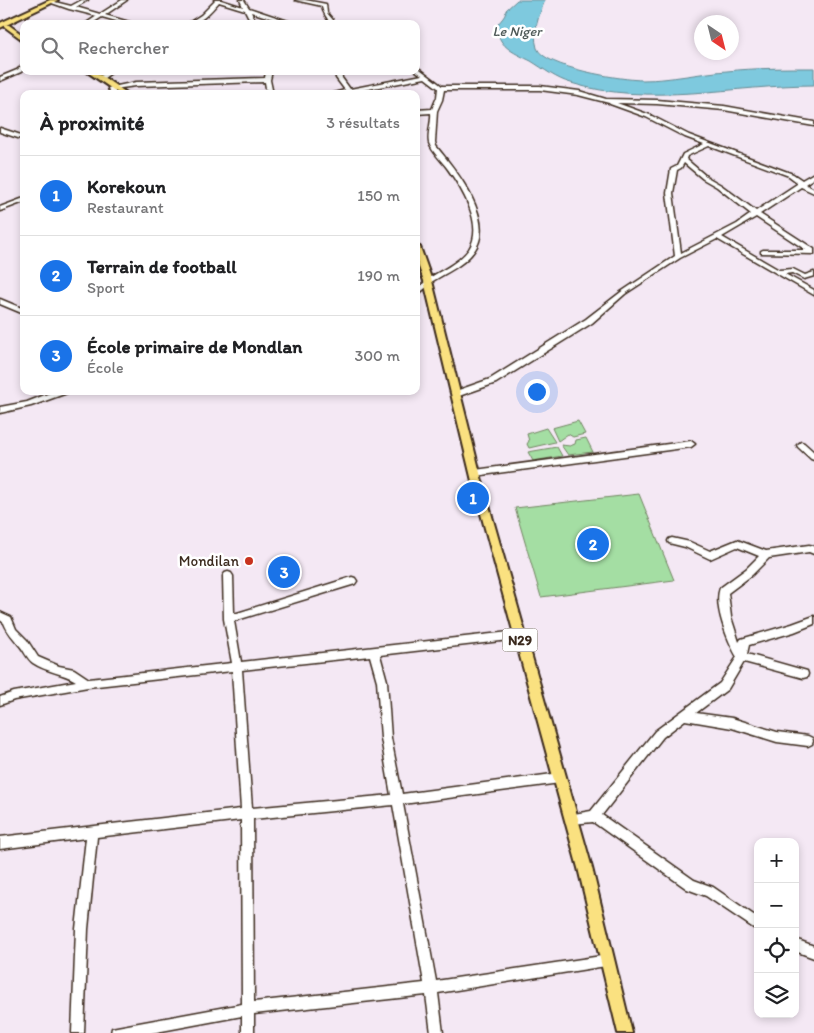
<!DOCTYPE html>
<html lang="fr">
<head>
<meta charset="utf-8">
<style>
	:root { --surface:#fff; --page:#f6f6f6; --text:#202124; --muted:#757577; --line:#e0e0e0; --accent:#1a73e8 }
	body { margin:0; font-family:Itim,sans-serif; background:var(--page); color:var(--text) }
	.controls { position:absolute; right:15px; bottom:15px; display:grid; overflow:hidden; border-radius:10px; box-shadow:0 2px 8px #0003 }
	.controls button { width:45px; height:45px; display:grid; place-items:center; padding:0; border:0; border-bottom:1px solid var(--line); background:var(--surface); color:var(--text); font:25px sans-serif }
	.compass { position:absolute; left:694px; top:15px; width:45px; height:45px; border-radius:50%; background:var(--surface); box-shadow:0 2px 8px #0003; rotate:145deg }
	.you { position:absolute; left:536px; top:391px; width:18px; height:18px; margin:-12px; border:4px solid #fff; border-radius:50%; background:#1a73e8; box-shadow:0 0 0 8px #1a73e833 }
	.badge { display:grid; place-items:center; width:32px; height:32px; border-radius:50%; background:var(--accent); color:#fff; font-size:16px; font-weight:700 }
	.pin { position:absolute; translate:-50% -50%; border:2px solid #fff; box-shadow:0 1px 5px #0006 }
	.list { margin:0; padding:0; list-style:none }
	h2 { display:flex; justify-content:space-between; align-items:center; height:65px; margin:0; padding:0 20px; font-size:21px }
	h2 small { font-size:16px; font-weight:400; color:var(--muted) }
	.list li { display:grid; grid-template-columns:32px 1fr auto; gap:15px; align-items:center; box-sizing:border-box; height:80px; padding:0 20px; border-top:1px solid var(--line) }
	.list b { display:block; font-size:19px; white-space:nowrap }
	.list p { margin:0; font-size:16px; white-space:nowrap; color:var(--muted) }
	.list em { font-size:16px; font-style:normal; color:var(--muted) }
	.icon { flex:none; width:28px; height:28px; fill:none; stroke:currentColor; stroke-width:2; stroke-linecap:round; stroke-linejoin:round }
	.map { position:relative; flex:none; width:814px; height:1033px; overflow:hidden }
	.search { position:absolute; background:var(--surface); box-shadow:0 2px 8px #0003; left:20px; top:20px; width:400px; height:55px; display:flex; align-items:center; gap:12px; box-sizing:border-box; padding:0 18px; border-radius:10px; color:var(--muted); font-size:19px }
	.panel { position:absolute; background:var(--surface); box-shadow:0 2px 8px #0003; left:20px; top:90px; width:400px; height:305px; border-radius:10px }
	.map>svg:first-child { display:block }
	.green { fill:#a4dea3; stroke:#708460 }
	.water { fill:#7ec9de; stroke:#638991 }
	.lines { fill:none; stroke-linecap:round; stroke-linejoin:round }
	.minor-casing { stroke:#3b2a1e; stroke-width:3 }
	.major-casing { stroke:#3b2a1e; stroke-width:4 }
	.highway-casing { stroke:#3b2a1e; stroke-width:4 }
	.minor { fill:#fff; fill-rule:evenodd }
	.major { fill:#fae180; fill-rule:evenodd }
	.highway { fill:#fae180; fill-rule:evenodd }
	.poi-dot { fill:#c8321e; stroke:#fff; stroke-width:2 }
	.labels { text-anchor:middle; stroke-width:5; stroke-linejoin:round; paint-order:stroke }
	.far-water-label { font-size:14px; font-style:italic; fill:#4f5a58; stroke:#fff }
	.shield { fill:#fff; stroke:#766a62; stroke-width:1 }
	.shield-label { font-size:14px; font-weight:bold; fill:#3b2a1e }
	.poi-label { font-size:15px; fill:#3b2a1e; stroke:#fff; text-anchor:end }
</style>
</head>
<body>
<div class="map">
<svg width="814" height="1033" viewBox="0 0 814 1033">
	<rect width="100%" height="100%" fill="#f4e8f4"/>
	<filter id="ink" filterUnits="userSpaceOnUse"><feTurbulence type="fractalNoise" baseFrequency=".02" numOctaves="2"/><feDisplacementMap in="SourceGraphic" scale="10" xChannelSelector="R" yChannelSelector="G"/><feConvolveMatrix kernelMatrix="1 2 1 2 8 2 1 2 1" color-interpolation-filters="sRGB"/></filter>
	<g filter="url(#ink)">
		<path class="green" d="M578,421L585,434L573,437L568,434L558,441L552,428Z
			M546,428L555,442L529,448L527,444L529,441L527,434Z
			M586,438L593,452L568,455L561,445L570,446L575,444L576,440Z
			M557,447L562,456L533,461L528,452Z
			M639,494L674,580L541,597L515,508Z"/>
		<path class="water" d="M517,0H545C539,16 532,31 537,48C544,68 623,80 643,80C671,80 699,73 727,71C755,68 785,68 814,68V85C735,85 648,107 571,83C556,79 544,69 531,61C517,54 499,48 497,29C496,22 506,19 506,10Z"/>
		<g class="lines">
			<g class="minor-casing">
				<path id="minor" d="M82,0H88L76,7L100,14L122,0H127L105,15L136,24H127L102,17L91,24H85L97,16L69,9L49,2L51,1L71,6Z
					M214,0H221L243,7L240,0H244L249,8L297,24H289L251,12L257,24H252L245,10L219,2C210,12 201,24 187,24L201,15L215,1Z
					M295,0H305L326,4L327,13L333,20L334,24H329C328,16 323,15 322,6Z
					M24,64V69L21,72L0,81V77L17,70Z
					M416,66L442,86H540L579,91L606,99L657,100L724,106L814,122V126L724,110L657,104L617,103L650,115L689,135L793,174L802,180L814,173V178L805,184L814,189V193L801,187L760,214L814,249V254L761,253V251L763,250H806L756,217L722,237L779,270L793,269L805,275L814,272V276L804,279L792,273L785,274L814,290V295L717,239L680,258L625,294L592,323L496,383L459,396H453L452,394L453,392L490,379L586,319L621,292L675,256L667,193L671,169L677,166L683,154L704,144L685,137L646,117L610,104L609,103L578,95L540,90H444L442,100L437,111L435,142L436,146C455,169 497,220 474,251C464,265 446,273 431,282L430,284L416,296V290L425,282L426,280C440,271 459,263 469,249C485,225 461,187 447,168C442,161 432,152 429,143C427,133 432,123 431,113L416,114V110L432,109L437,97L438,88L425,78L343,94H330L345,90L336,78L335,71H341L342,78L350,89L422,75L416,71ZM709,146L789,176L797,182V184L756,211L721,185L707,177L686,159L687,156ZM684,163L703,179L717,187L751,214L737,224L681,253L673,193L677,170L681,168Z
					M108,71H114L104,78H100V76Z
					M266,71H272L270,80L273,94H267L265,82L136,86L114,89L116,94H110L108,88L136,82L265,78Z
					M0,128L24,136V140L0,132Z
					M24,198V202L0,211V207Z
					M0,299L24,309V314L0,304Z
					M55,391H68L67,393L31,406L0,413V407L27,402Z
					M691,441L695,444L691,447L475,476L471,473L475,470Z
					M801,442L804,443L814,452V460L811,459L798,447L797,445Z
					M672,538L690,542L710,551L737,540L766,551L809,545L814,546V554L809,552L769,558L752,575L728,593L731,617L739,642L741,639L792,624L814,616V624L794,632L749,645L747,654L807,671L808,674L807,677L803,678L744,662L728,689L696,713L732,718L777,732L808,736L812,738L813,741L812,744L808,746L777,742L732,728L685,720L663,737L602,815L694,880L713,887L758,918V931L706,896L687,889L593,822L572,824L568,823L566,819L568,815L591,811L655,731L720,683L737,657C728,641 713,606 720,588L746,569L759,556L737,547L710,559L685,547L669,543L668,541L669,539Z
					M228,572L231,573L233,576L234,614L352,577L355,578L357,581L355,584L352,585L234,621L241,662L519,631L522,632L524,635L522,638L519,639L380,655L387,681L391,738L402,794L560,773L564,774L565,778L564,782L560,783L403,804L436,981L608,955L612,957L614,961L612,965L438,993L443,1033H431L426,995L254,1014V1033H242V1016L151,1033H111L112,1028L117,1027L242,1004L241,820L97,837L88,929L84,1033H72L76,929L86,838L0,849V837L241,809L232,671L88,687L14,700L0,705V697L14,692L76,681C63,673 46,672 33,663C27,659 24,650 19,645C12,636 8,633 4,623L0,620V612L11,617L16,629L27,640L38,657L59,666L74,669L89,679L232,663L224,619L223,576L225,573ZM370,656L377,681L381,738L391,795L252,808L242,670ZM393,805L424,983L254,1002L253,819Z
					M795,939L814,946V958L795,951Z"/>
			</g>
			<g class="major-casing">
				<path id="major" d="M5,25H9L24,36V41L5,27Z
					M86,71L96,72L128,94L118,93Z
					M416,245L420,247L432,281L482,481L592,868L632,1033H618L578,868L472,481L424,281L416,259Z"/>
			</g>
			<g class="highway-casing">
				<path id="highway" d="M50,0H58L0,28V23Z"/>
			</g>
			<use href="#minor" class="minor"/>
			<use href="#major" class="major"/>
			<use href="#highway" class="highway"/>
		</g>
	</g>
	<circle class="poi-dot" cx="249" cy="561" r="5"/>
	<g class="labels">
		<g class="far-water-label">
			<text x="517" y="36">Le Niger</text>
		</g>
		<rect class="shield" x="502.5" y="628.5" width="35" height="23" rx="4"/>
		<g class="shield-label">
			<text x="520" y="645">N29</text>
		</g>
		<g class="poi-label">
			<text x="239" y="566">Mondilan</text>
		</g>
	</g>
</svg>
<div class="controls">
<button>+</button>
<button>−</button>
<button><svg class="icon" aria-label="locate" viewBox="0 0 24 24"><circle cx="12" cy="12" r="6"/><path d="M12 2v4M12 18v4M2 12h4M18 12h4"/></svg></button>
<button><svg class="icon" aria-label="layers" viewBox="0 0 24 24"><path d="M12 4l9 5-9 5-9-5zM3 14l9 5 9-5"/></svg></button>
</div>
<svg class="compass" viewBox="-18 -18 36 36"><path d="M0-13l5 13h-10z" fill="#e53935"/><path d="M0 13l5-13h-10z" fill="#757577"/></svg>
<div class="you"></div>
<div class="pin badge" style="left:473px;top:498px">1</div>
<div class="pin badge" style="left:593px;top:544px">2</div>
<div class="pin badge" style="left:284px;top:572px">3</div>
<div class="search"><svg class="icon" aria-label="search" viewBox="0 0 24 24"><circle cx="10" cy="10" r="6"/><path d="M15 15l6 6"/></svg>Rechercher</div>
<section class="panel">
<h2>À proximité<small>3 résultats</small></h2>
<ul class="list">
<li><span class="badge">1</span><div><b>Korekoun</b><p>Restaurant</p></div><em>150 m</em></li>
<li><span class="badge">2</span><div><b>Terrain de football</b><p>Sport</p></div><em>190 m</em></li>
<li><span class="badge">3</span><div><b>École primaire de Mondlan</b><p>École</p></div><em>300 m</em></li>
</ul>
</section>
</div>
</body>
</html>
